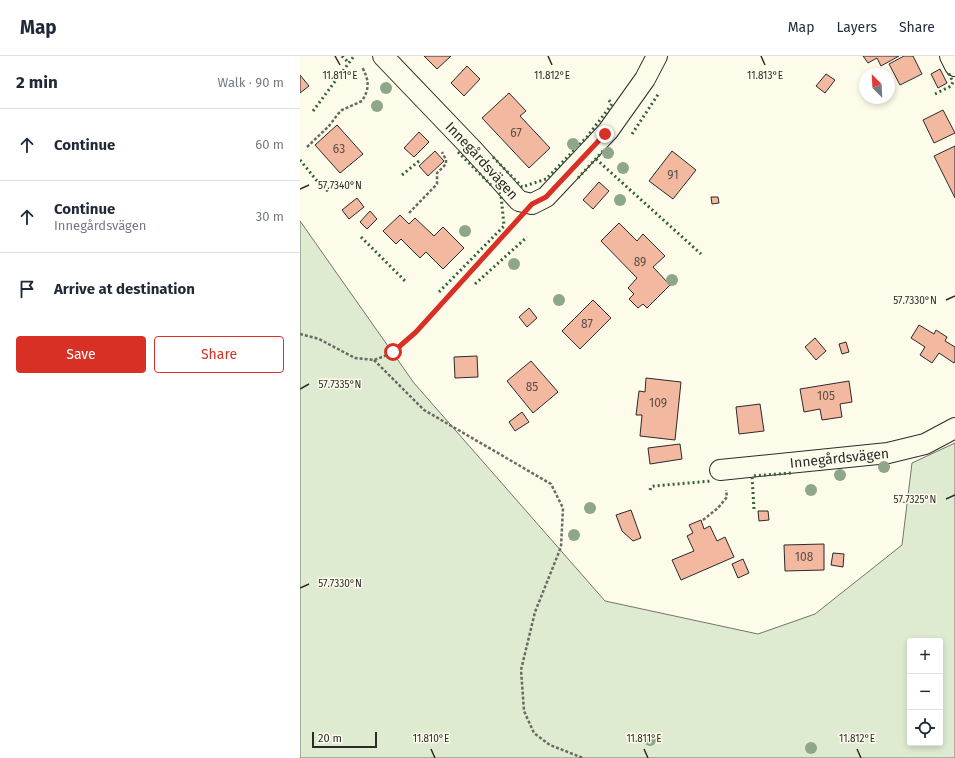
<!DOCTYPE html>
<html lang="en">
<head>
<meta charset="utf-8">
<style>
	:root { --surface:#fff; --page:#f6f6f7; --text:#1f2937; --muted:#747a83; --line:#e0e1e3; --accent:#d93025 }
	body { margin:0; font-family:"Fira Sans",sans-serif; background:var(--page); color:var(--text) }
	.controls { position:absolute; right:12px; bottom:12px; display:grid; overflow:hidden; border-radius:4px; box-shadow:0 2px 6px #0003 }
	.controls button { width:36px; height:36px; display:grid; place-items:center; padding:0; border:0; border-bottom:1px solid var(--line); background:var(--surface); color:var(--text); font:20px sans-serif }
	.compass { position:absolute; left:559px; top:12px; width:36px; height:36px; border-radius:50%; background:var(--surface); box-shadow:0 2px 6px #0003; rotate:336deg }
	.scale { position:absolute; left:12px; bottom:10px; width:65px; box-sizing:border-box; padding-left:4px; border:2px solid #2b2b2b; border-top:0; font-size:11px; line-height:14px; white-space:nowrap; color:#2b2b2b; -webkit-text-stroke:3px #fdfbea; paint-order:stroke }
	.stop { position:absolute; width:12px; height:12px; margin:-9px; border:3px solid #d93025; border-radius:50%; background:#fff }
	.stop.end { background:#d93025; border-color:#fff; box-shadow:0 1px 4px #0008 }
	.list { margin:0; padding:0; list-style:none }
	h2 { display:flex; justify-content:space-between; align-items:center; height:52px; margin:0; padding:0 16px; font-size:17px }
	h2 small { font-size:13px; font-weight:400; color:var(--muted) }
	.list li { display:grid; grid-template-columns:26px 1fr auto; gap:12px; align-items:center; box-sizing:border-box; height:72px; padding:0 16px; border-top:1px solid var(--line) }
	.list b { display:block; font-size:15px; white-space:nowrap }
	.list p { margin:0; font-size:13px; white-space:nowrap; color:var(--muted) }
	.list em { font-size:13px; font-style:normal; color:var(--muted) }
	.actions { display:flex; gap:8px; padding:12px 16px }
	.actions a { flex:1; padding:9px 0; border:1px solid var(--accent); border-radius:4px; text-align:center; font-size:14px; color:var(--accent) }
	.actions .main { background:var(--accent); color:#fff }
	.icon { flex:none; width:22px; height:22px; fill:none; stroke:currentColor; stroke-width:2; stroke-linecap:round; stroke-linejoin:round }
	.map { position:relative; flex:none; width:655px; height:702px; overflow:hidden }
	header { display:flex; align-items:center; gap:24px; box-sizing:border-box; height:56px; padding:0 20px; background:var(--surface); border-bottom:1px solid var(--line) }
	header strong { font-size:19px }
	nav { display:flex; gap:22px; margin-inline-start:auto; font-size:14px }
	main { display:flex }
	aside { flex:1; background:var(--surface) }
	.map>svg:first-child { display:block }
	.green { fill:#deebd1; stroke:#74746e; fill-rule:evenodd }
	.building { fill:#f2b8a0; stroke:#2b2b2b }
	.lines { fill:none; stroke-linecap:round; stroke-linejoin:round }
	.minor-casing { stroke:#2b2b2b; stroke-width:22 }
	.path { stroke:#6a6964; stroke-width:2.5; stroke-dasharray:3 2; stroke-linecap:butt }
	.minor { stroke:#fdfbea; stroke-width:20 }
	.hedge { stroke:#34623c; stroke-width:3; stroke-dasharray:2 3; stroke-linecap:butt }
	.tree { fill:#8ea78a }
	.route { stroke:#d93025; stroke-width:5 }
	.ticks { fill:none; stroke:#2b2b2b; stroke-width:1.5 }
	.labels { text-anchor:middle; stroke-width:3; stroke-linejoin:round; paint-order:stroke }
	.number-label { font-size:12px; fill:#5d4e48 }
	.street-label { font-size:14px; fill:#2b2b2b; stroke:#fdfbea }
	.ticks-label { font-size:10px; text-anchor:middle; fill:#2b2b2b; stroke:#fdfbea; stroke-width:3; stroke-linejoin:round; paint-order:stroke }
</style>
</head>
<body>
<header>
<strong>Map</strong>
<nav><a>Map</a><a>Layers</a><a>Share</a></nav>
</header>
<main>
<aside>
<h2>2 min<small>Walk · 90 m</small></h2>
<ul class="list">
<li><svg class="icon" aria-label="ahead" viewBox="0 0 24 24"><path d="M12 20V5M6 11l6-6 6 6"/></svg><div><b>Continue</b></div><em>60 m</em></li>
<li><svg class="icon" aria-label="ahead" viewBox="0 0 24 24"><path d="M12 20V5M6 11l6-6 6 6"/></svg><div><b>Continue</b><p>Innegårdsvägen</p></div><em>30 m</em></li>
<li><svg class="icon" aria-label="arrive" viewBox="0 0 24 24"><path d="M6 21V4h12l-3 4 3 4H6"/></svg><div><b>Arrive at destination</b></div></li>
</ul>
<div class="actions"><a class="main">Save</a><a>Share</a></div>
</aside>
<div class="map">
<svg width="655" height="702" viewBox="0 0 655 702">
	<rect width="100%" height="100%" fill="#fdfbea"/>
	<path class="green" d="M0,165L114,327L305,545L458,578L515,558L602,489L612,407L655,387V702H0ZM610,585H640V687H610Z"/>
	<path class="building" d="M124,0H151L137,13Z
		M563,0H599L581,10L577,2L568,7Z
		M604,0H613L622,18L600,29L589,8Z
		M167,10L180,23L164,40L151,27Z
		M640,13L647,27L638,32L631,18Z
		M526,18L535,24L525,37L516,30Z
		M0,19L9,30L0,37Z
		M209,37L226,55L220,60L250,92L229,112L182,62Z
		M643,54L655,77L634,87L623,64Z
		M37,69L63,98L40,117L15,89Z
		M119,76L129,86L114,101L104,92Z
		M655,90V142L634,100Z
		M135,95L144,105L128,120L119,110Z
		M372,95L396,114L373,143L349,125Z
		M299,126L309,135L293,153L283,144Z
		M411,141H418L419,147L412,148Z
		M57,142L64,151L49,163L42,154Z
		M70,155L77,163L67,173L60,166Z
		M100,159L109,168L115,162L134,180L143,171L164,192L143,213L126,196L120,202L101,183L96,188L83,175Z
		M319,167L337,185L343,178L365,200L353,211L370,229L347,252L343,248L338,252L329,243L334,238L328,232L337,222L301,185Z
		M293,244L311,262L280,293L262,275Z
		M229,252L237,262L227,271L219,261Z
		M619,269L634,278L636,274L647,281L645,285L655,291V305L654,307L639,297L632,307L620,299L625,291L611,282Z
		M515,282L526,295L516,304L505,291Z
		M546,286L549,296L542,298L539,288Z
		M177,300L178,321L155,322L154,301Z
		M231,305L258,336L233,357L207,325Z
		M346,322L381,326L375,384L340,380L342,359H336L339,335L345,336Z
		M549,325L552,346L540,348L542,361L522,364L520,353L504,356L500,333Z
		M460,348L464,375L439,378L436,351Z
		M222,356L229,366L215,375L209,366Z
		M380,388L382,403L350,408L348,392Z
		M331,454L341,482L333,485L322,475L316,459Z
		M458,455H468L469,464L459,465Z
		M401,464L404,473L410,470L417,485L425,481L434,501L381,524L372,504L394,495L387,480L393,477L389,469Z
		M524,488V514L485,515L484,489Z
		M533,497L544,498L543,511L531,509Z
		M443,503L449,517L438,522L432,508Z"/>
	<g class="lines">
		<g class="minor-casing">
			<g id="minor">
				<path id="s1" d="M83,0L173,94L219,145L232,148L246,141L308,75L345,23L357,0"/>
				<path d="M650,0L655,10"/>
				<path id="s2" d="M420,414L588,397L625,388L655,372"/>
			</g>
		</g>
		<path class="path" d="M7,91L29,70L38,58L42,54L62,45C70,32 69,24 62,11
			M109,157L137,128V117L146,108V104L142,96
			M0,278L19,283L55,302L74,304L93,297L115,276L216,166
			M74,304L124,354L251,428L263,452L261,491L235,556L221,614L224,655L234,677L250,689L283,702
			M403,464L418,452L427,441L426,434"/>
		<use href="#minor" class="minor"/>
		<path class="hedge" d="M42,0L49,7
			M635,38L651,30L653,26L648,16
			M13,55L54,0
			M332,78L359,37
			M158,96L191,129
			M193,101L222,131L246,123L287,81L312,48L307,42
			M296,103L401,198
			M0,104L18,126L30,137
			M102,119L119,105
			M278,122L303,95
			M61,181L105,225
			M175,228L227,181
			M139,236L204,170L201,139L199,137
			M350,434L351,431L354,430L411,425
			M454,453L452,420L492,417"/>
	</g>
	<g class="tree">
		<circle cx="86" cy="32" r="6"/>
		<circle cx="77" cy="50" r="6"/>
		<circle cx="273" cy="88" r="6"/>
		<circle cx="308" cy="97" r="6"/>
		<circle cx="323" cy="112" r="6"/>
		<circle cx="320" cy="144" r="6"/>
		<circle cx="165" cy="175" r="6"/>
		<circle cx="214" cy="208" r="6"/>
		<circle cx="372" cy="224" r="6"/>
		<circle cx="259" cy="244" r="6"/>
		<circle cx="584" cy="411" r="6"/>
		<circle cx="540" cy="419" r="6"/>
		<circle cx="511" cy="434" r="6"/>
		<circle cx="290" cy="452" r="6"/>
		<circle cx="274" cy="479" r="6"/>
		<circle cx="350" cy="684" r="6"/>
		<circle cx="511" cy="692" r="6"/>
	</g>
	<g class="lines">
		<path class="route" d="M93,296L116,276L232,148L246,141L305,78"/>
	</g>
	<path class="ticks" d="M35,0L40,9M248,0L252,9M461,0L465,9M0,133L9,129M646,244L655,240M0,333L9,328M646,443L655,439M0,532L9,528M131,693L135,702M344,693L348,702M557,693L561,702"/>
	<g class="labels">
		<g class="number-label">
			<text x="216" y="81">67</text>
			<text x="39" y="97">63</text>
			<text x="373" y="123">91</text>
			<text x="340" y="210">89</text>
			<text x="287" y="272">87</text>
			<text x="232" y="335">85</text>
			<text x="526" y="344">105</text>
			<text x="358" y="351">109</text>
			<text x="504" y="505">108</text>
		</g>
		<g class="street-label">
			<text dy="5" stroke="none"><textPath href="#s1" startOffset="144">Innegårdsvägen</textPath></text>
			<text dy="5" stroke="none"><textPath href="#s2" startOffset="120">Innegårdsvägen</textPath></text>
		</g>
	</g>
	<g class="ticks-label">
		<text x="40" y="23">11.811°E</text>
		<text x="252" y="23">11.812°E</text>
		<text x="465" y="23">11.813°E</text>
		<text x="40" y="133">57.7340°N</text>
		<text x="615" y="248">57.7330°N</text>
		<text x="40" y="332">57.7335°N</text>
		<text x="615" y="447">57.7325°N</text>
		<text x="40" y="531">57.7330°N</text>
		<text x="131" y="686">11.810°E</text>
		<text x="344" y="686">11.811°E</text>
		<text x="557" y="686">11.812°E</text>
	</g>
</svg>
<div class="controls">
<button>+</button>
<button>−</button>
<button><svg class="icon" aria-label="locate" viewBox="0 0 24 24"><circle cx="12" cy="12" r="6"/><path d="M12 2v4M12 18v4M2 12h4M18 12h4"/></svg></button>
</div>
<svg class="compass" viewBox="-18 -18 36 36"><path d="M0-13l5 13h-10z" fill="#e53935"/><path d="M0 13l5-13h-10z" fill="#747a83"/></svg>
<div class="scale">20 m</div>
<div class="stop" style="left:93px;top:296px"></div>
<div class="stop end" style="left:305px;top:78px"></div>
</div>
</main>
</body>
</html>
